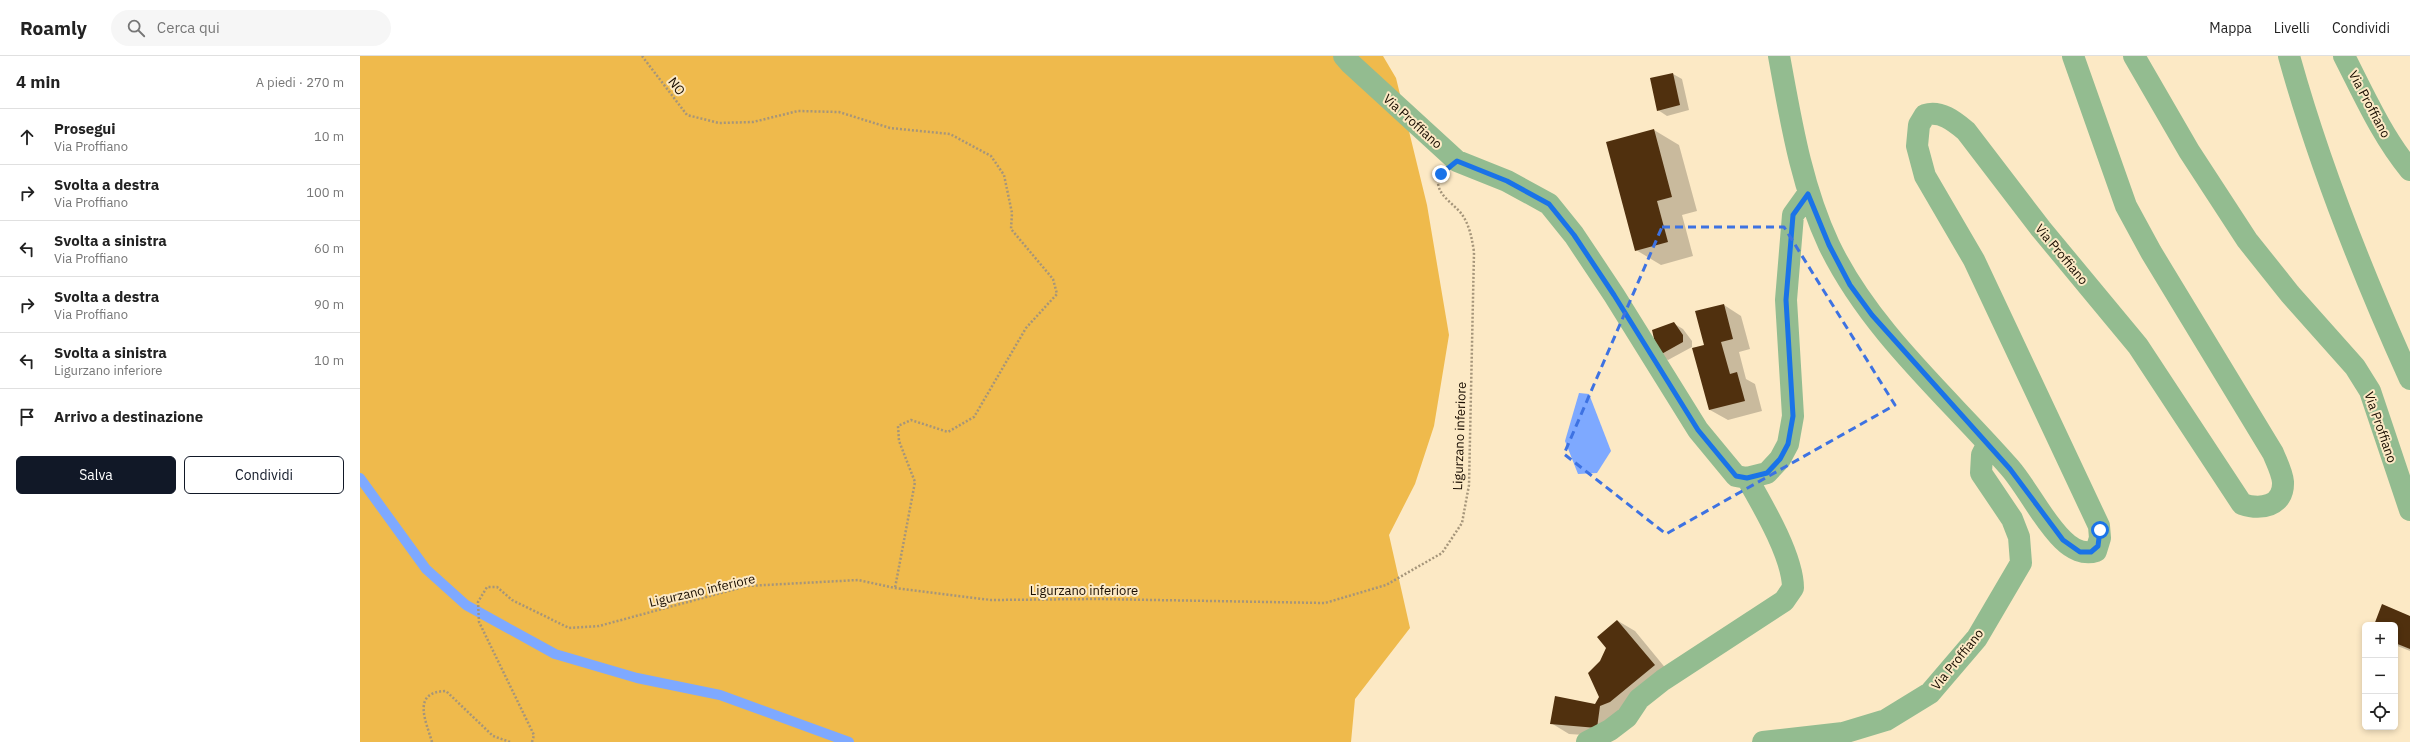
<!DOCTYPE html>
<html lang="it">
<head>
<meta charset="utf-8">
<style>
	:root { --surface:#fff; --page:#f6f6f6; --text:#222; --muted:#767676; --line:#e0e0e0; --accent:#111827 }
	body { margin:0; font-family:"IBM Plex Sans",sans-serif; background:var(--page); color:var(--text) }
	.controls { position:absolute; right:12px; bottom:12px; display:grid; overflow:hidden; border-radius:6px; box-shadow:0 2px 6px #0003 }
	.controls button { width:36px; height:36px; display:grid; place-items:center; padding:0; border:0; border-bottom:1px solid var(--line); background:var(--surface); color:var(--text); font:20px sans-serif }
	.stop { position:absolute; width:12px; height:12px; margin:-9px; border:3px solid #1a73e8; border-radius:50%; background:#fff }
	.stop.end { background:#1a73e8; border-color:#fff; box-shadow:0 1px 4px #0008 }
	.list { margin:0; padding:0; list-style:none }
	h2 { display:flex; justify-content:space-between; align-items:center; height:52px; margin:0; padding:0 16px; font-size:17px }
	h2 small { font-size:13px; font-weight:400; color:var(--muted) }
	.list li { display:grid; grid-template-columns:26px 1fr auto; gap:12px; align-items:center; box-sizing:border-box; height:56px; padding:0 16px; border-top:1px solid var(--line) }
	.list b { display:block; font-size:15px; white-space:nowrap }
	.list p { margin:0; font-size:13px; white-space:nowrap; color:var(--muted) }
	.list em { font-size:13px; font-style:normal; color:var(--muted) }
	.actions { display:flex; gap:8px; padding:12px 16px }
	.actions a { flex:1; padding:9px 0; border:1px solid var(--accent); border-radius:6px; text-align:center; font-size:14px; color:var(--accent) }
	.actions .main { background:var(--accent); color:#fff }
	.icon { flex:none; width:22px; height:22px; fill:none; stroke:currentColor; stroke-width:2; stroke-linecap:round; stroke-linejoin:round }
	.map { position:relative; flex:none; width:2050px; height:686px; overflow:hidden }
	header { display:flex; align-items:center; gap:24px; box-sizing:border-box; height:56px; padding:0 20px; background:var(--surface); border-bottom:1px solid var(--line) }
	header strong { font-size:19px }
	nav { display:flex; gap:22px; margin-inline-start:auto; font-size:14px }
	.search { width:280px; height:36px; background:var(--page); display:flex; align-items:center; gap:10px; box-sizing:border-box; padding:0 14px; border-radius:22px; color:var(--muted); font-size:15px }
	main { display:flex }
	aside { flex:1; background:var(--surface) }
	.map>svg:first-child { display:block }
	.green { fill:#efba4c }
	.water { fill:#7ea9ff }
	.shadow { fill:#0003 }
	.lines { fill:none; stroke-linecap:round; stroke-linejoin:round }
	.stream { stroke:#7ea9ff; stroke-width:10 }
	.building { fill:#50300e }
	.path { stroke:#a5957a; stroke-width:2.5; stroke-dasharray:2 2; stroke-linecap:butt }
	.minor { stroke:#93bc90; stroke-width:22 }
	.route { stroke:#1a73e8; stroke-width:5 }
	.marked { fill:none; stroke:#3d72e2; stroke-width:3; stroke-dasharray:8 5; stroke-linejoin:round }
	.labels { text-anchor:middle; stroke-width:4; stroke-linejoin:round; paint-order:stroke }
	.street-label { font-size:13px; fill:#190d00; stroke:#fce9c5 }
</style>
</head>
<body>
<header>
<strong>Roamly</strong>
<div class="search"><svg class="icon" aria-label="search" viewBox="0 0 24 24"><circle cx="10" cy="10" r="6"/><path d="M15 15l6 6"/></svg>Cerca qui</div>
<nav><a>Mappa</a><a>Livelli</a><a>Condividi</a></nav>
</header>
<main>
<aside>
<h2>4 min<small>A piedi · 270 m</small></h2>
<ul class="list">
<li><svg class="icon" aria-label="ahead" viewBox="0 0 24 24"><path d="M12 20V5M6 11l6-6 6 6"/></svg><div><b>Prosegui</b><p>Via Proffiano</p></div><em>10 m</em></li>
<li><svg class="icon" aria-label="right" viewBox="0 0 24 24"><path d="M7 20v-9h11M14 6l5 5-5 5"/></svg><div><b>Svolta a destra</b><p>Via Proffiano</p></div><em>100 m</em></li>
<li><svg class="icon" aria-label="left" viewBox="0 0 24 24"><path d="M17 20v-9H6M10 6l-5 5 5 5"/></svg><div><b>Svolta a sinistra</b><p>Via Proffiano</p></div><em>60 m</em></li>
<li><svg class="icon" aria-label="right" viewBox="0 0 24 24"><path d="M7 20v-9h11M14 6l5 5-5 5"/></svg><div><b>Svolta a destra</b><p>Via Proffiano</p></div><em>90 m</em></li>
<li><svg class="icon" aria-label="left" viewBox="0 0 24 24"><path d="M17 20v-9H6M10 6l-5 5 5 5"/></svg><div><b>Svolta a sinistra</b><p>Ligurzano inferiore</p></div><em>10 m</em></li>
<li><svg class="icon" aria-label="arrive" viewBox="0 0 24 24"><path d="M6 21V4h12l-3 4 3 4H6"/></svg><div><b>Arrivo a destinazione</b></div></li>
</ul>
<div class="actions"><a class="main">Salva</a><a>Condividi</a></div>
</aside>
<div class="map">
<svg width="2050" height="686" viewBox="0 0 2050 686">
	<rect width="100%" height="100%" fill="#fce9c5"/>
	<path class="green" d="M0,0H1023L1036,22L1067,149L1089,279L1074,370L1055,428L1029,479L1050,572L995,643L991,686H0Z"/>
	<path class="water" d="M1219,337L1229,338L1251,395L1237,417L1218,418L1205,385Z"/>
	<path class="shadow" d="M1313,18L1322,23L1329,54L1307,60L1298,54Z
		M1294,74L1319,89L1337,155L1322,159L1333,200L1301,209L1276,194Z
		M1364,249L1381,260L1390,293L1379,296L1386,323L1395,328L1402,355L1368,364L1350,354L1345,290Z
		M1313,267L1323,273L1332,285V291L1308,304L1299,299Z
		M2050,561V595L2035,589V569H2015Z
		M1258,565L1275,575L1312,620L1255,681L1209,678L1191,667L1235,649L1241,641V606Z"/>
	<g class="lines">
		<path class="stream" d="M0,422L66,513L106,549L195,598L277,622L360,639L489,686"/>
	</g>
	<path class="building" d="M1313,17L1320,49L1297,55L1290,22Z
		M1294,73L1312,141L1297,145L1308,186L1275,195L1246,86Z
		M1364,248L1373,283L1361,286L1370,318L1377,316L1385,345L1349,354L1332,292L1344,289L1335,255Z
		M1314,266L1323,279V286L1298,300L1292,274Z
		M2022,548L2050,560V593L2035,587V569H2014Z
		M1257,564L1295,609L1250,646L1240,650L1237,672L1190,668L1195,640L1235,648L1239,641L1228,617L1240,605L1246,592L1237,581Z"/>
	<g class="lines">
		<path class="path" d="M282,0L327,59L359,67L393,66L438,55L479,56L530,72L590,78L631,100L644,119L652,157L651,173L693,223L697,238L666,272L614,361L588,376L551,364L538,370L539,385L555,426L535,532
			M72,686C66,665 51,636 86,635L133,680L150,686
			M172,686L174,679L119,566L118,546L127,531H137L152,544L209,572L239,570L387,530L498,524L535,532L631,544L738,543L965,547L1026,529L1082,497L1102,467L1109,429L1114,196C1112,183 1110,171 1103,160C1096,149 1079,141 1078,127"/>
		<path class="minor" d="M984,0L991,8L1097,105L1147,125L1189,148L1214,179L1254,239L1338,374L1376,420L1387,422L1407,417L1420,403L1428,388L1433,360L1426,244L1433,159L1448,138
			M1419,0C1431,65 1441,129 1469,189C1511,276 1588,341 1650,412C1668,433 1683,465 1703,484C1712,493 1724,499 1736,495L1740,482L1739,470L1614,204L1565,120L1557,90L1559,69L1565,59C1581,54 1595,66 1606,75L1681,173L1778,290L1882,448C1900,454 1924,451 1923,426C1922,416 1917,407 1913,397L1791,196L1766,150L1713,0
			M1774,0L1829,95L1887,184L1930,238L1995,311L2010,335L2050,454
			M1929,0C1960,112 2002,217 2050,323
			M1984,0C2004,39 2022,80 2050,114
			M1227,686L1250,674L1267,661L1279,643L1303,624L1424,545L1433,532C1433,501 1403,450 1387,422
			M1403,686L1483,677L1526,664L1570,637L1617,582L1661,507L1659,481L1652,463L1621,417L1622,399L1627,389"/>
	</g>
	<g class="lines">
		<path class="route" d="M1081,118L1097,105L1147,125L1189,148L1214,179L1254,239L1338,374L1376,420L1387,422L1407,417L1420,403L1428,388L1433,360L1426,244L1433,159L1448,138L1469,189L1490,229L1512,259L1650,413L1703,484L1720,496H1731L1738,490L1740,474"/>
	</g>
	<path class="marked" d="M1302,171H1424L1535,349L1306,478L1204,398Z"/>
	<g class="labels">
		<g class="street-label">
			<text transform="translate(317 30) rotate(52)" y="5">NO</text>
			<text transform="translate(2010 48) rotate(62)" y="5">Via Proffiano</text>
			<text transform="translate(1053 65) rotate(42)" y="5">Via Proffiano</text>
			<text transform="translate(1702 198) rotate(50)" y="5">Via Proffiano</text>
			<text transform="translate(2021 371) rotate(71)" y="5">Via Proffiano</text>
			<text transform="translate(1099 380) rotate(-88)" y="5">Ligurzano inferiore</text>
			<text transform="translate(342 534) rotate(-13)" y="5">Ligurzano inferiore</text>
			<text x="724" y="539">Ligurzano inferiore</text>
			<text transform="translate(1597 603) rotate(-51)" y="5">Via Proffiano</text>
		</g>
	</g>
</svg>
<div class="controls">
<button>+</button>
<button>−</button>
<button><svg class="icon" aria-label="locate" viewBox="0 0 24 24"><circle cx="12" cy="12" r="6"/><path d="M12 2v4M12 18v4M2 12h4M18 12h4"/></svg></button>
</div>
<div class="stop" style="left:1740px;top:474px"></div>
<div class="stop end" style="left:1081px;top:118px"></div>
</div>
</main>
</body>
</html>
